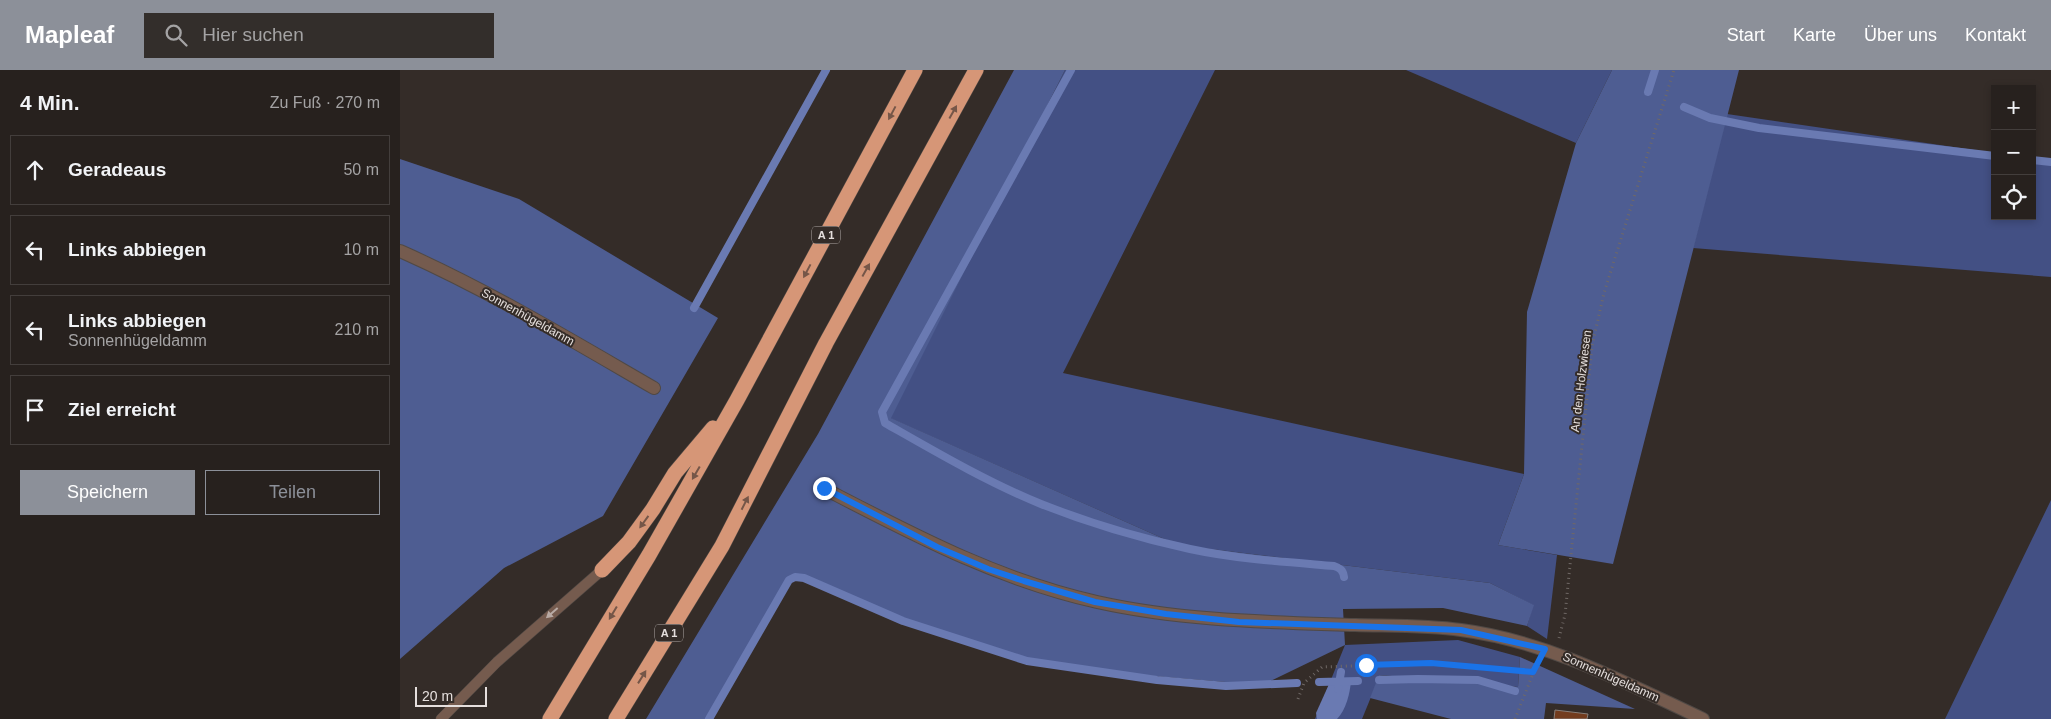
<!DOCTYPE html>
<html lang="de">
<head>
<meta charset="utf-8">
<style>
	:root { --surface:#27211e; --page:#332e2b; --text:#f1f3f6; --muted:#a4a3a4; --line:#433e3c; --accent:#8c9099 }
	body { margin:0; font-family:Arial,sans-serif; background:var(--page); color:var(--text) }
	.controls { position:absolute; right:15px; top:15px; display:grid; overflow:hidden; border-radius:0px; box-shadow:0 2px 8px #0003 }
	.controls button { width:45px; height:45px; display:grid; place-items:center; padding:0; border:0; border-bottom:1px solid var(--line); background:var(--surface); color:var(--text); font:25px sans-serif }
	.scale { position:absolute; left:15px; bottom:12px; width:72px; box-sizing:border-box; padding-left:5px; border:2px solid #e5dfdd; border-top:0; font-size:14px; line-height:18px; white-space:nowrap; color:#e5dfdd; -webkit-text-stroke:4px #342c28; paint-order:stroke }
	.stop { position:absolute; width:15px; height:15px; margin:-11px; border:4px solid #1a73e8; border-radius:50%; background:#fff }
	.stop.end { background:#1a73e8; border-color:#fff; box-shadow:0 1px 5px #0008 }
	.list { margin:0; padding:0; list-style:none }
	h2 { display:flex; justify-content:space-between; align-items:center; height:65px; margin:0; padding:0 20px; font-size:21px }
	h2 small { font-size:16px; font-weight:400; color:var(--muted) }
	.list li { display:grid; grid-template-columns:32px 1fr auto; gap:15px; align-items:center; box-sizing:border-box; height:70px; margin:0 10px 10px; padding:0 10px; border:1px solid var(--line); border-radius:0px }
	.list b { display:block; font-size:19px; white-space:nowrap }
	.list p { margin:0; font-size:16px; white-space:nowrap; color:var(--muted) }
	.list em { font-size:16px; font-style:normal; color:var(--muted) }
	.actions { display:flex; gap:10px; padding:15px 20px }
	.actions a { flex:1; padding:11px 0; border:1px solid var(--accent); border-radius:0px; text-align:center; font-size:18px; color:var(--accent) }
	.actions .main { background:var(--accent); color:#fff }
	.icon { flex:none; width:28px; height:28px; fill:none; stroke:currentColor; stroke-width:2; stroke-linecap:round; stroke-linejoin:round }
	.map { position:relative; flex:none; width:1651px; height:649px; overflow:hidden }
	header { display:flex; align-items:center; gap:30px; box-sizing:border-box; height:70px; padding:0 25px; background:var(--accent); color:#fff }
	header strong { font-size:24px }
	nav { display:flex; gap:28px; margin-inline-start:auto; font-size:18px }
	.search { width:350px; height:45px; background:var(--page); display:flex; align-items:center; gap:12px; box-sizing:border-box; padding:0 18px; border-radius:0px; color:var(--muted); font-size:19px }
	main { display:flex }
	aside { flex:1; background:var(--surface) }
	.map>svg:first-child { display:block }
	.green { fill:#435084 }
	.forest { fill:#4e5d92 }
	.water { fill:#6a7ab2 }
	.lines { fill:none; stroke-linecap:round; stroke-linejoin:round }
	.stream { stroke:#6a7ab2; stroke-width:8 }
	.building { fill:#733c1e; stroke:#887f7a }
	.lane-casing { stroke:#504945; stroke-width:11 }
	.street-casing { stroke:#504945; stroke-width:14 }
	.highway-casing { stroke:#504945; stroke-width:16 }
	.path { stroke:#706966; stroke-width:3; stroke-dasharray:1 4; stroke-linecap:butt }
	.lane { stroke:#755b4e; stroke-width:10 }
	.street { stroke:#755b4e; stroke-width:12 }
	.highway { stroke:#d69677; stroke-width:15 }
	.oneway { fill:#755648 }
	.oneway2 { fill:#b8aaa4 }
	.route { stroke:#1a73e8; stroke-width:6 }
	.labels { text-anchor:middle; stroke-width:4; stroke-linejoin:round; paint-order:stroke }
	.shield { fill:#342c28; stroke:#b0a9a7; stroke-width:1 }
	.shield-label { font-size:11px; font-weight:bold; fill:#e5dfdd }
	.street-label { font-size:12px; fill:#e5dfdd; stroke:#342c28 }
</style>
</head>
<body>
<header>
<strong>Mapleaf</strong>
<div class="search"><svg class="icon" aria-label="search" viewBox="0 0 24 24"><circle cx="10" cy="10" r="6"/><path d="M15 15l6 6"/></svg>Hier suchen</div>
<nav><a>Start</a><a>Karte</a><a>Über uns</a><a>Kontakt</a></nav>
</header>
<main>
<aside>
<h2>4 Min.<small>Zu Fuß · 270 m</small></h2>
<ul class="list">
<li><svg class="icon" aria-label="ahead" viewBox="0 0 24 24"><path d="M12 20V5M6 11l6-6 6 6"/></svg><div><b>Geradeaus</b></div><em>50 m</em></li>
<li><svg class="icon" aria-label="left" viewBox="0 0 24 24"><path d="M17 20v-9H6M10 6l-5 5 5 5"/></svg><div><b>Links abbiegen</b></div><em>10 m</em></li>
<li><svg class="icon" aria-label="left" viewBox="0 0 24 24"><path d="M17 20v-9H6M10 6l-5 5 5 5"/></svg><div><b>Links abbiegen</b><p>Sonnenhügeldamm</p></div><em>210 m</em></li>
<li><svg class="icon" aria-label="arrive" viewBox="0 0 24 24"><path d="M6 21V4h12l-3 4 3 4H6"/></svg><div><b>Ziel erreicht</b></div></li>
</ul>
<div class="actions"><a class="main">Speichern</a><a>Teilen</a></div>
</aside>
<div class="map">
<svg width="1651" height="649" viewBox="0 0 1651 649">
	<rect width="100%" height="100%" fill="#342c28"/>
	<path class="green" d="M665,0H815L663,303L1124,404L1098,475L1157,485L1147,569L1127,556L1133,535L1090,513L778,475L490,348Z
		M1006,0H1212L1176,73Z
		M1327,44L1595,83V146H1632V88L1651,91V207L1293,178Z
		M1651,430V649H1545Z
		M1058,570L1120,587L1118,617L980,605L962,649H915L945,575Z"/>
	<path class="forest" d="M614,0H665L491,348L778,475L1090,513L1134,535L1127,556L1043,538L943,539L945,575L862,615L657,598L494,546L393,507L312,649H246L418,364Z
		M1212,0H1339L1213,494L1098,475L1124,404L1127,242L1176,73Z
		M0,89L119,129L318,248L203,446L104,498L0,589Z
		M1120,587L1235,639L1146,633L1144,649H1051L970,628L979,605L1118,617Z"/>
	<path class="water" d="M951,611C950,623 946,640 937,649H917L916,643L930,612Z"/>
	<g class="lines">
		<path class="stream" d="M671,0L482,342L485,353C536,382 587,412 641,434C689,453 739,468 790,479C837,489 886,492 934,496C940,498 943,500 944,507
			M1248,22L1255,0
			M1284,37L1310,48L1359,58L1595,86
			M1632,90L1651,92
			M294,238L426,0
			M979,610L1018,609L1078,610L1115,621
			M919,612L958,611
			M938,619L941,602
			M309,649L389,510L395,507L404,508L503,551L627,591L757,610L826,616L897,613"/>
	</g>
	<path class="building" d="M1155,640L1188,644L1187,649H1154Z"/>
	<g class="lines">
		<g class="lane-casing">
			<path id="lane" d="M41,649L97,592L202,500"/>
		</g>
		<g class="street-casing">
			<path id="street" d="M0,181C88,220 171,270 254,318
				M423,418C512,464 598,510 697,532C782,551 868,552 955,555C990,556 1026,555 1061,560C1147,571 1226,613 1303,649"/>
		</g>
		<g class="highway-casing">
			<path id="highway" d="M202,500L229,472L253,439L275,403L313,358
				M150,649L249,485L337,330L515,0
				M216,649L322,476L426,273L576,0"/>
		</g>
		<path class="path" d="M1159,568L1165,545L1192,276L1204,223L1274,0
			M898,629L904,613L922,597L1031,593L1133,602
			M1115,649L1136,596"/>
		<use href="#lane" class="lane"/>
		<use href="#street" class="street"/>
		<use href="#highway" class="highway"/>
	</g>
	<defs><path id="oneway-solid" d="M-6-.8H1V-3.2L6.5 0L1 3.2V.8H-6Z" transform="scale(1.25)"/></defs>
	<g class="oneway">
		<use href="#oneway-solid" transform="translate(553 42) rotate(-61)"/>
		<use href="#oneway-solid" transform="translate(492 43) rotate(118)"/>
		<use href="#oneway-solid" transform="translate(466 200) rotate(-61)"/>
		<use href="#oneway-solid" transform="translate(407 201) rotate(118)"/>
		<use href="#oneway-solid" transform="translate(296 403) rotate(120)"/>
		<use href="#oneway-solid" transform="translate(345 433) rotate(-63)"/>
		<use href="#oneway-solid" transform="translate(244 452) rotate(126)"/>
		<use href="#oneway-solid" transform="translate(213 543) rotate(121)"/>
		<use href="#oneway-solid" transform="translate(242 607) rotate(-58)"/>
	</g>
	<use class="oneway2" href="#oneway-solid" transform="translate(152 543) rotate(139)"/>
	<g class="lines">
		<path class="route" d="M424,418L537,477L588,499L624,511L695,532L766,544L839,552L1061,560L1145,579L1133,602L1031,593L966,595"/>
	</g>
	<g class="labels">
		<g class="shield">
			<rect x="412" y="156.5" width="28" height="17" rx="4"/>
			<rect x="255" y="554.5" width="28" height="17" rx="4"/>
		</g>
		<g class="shield-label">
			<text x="426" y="169">A 1</text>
			<text x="269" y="567">A 1</text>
		</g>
		<g class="street-label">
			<text transform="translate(128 247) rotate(29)" y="4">Sonnenhügeldamm</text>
			<text transform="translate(1181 311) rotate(-83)" y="4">An den Holzwiesen</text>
			<text transform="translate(1211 607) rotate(24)" y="4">Sonnenhügeldamm</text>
		</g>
	</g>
</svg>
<div class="controls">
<button>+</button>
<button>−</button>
<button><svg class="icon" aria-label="locate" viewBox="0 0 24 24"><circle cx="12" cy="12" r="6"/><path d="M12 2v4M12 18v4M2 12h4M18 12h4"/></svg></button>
</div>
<div class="scale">20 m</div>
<div class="stop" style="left:966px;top:595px"></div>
<div class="stop end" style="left:424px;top:418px"></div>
</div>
</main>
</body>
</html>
